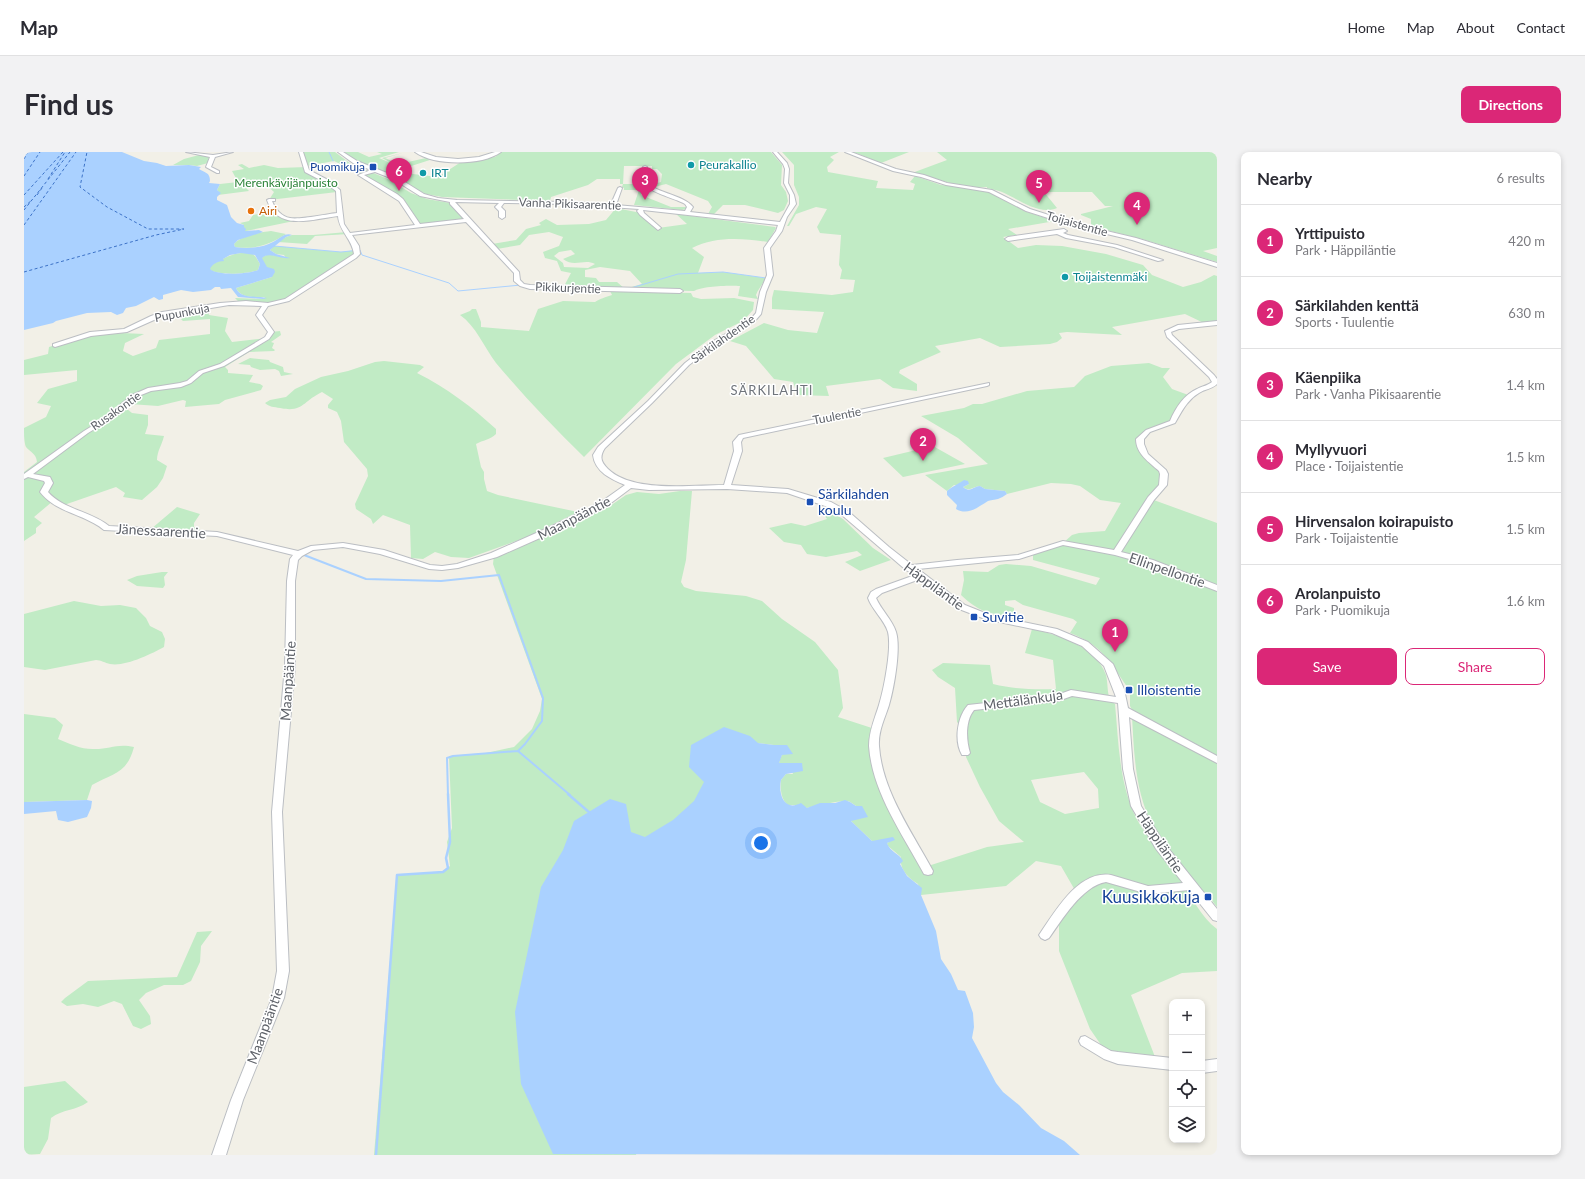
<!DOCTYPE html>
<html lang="en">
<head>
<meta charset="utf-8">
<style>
	:root { --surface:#fff; --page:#f2f2f3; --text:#2b2b33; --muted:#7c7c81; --line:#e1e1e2; --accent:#db2777 }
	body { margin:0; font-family:Lato,sans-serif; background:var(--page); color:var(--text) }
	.controls { position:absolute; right:12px; bottom:12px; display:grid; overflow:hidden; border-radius:8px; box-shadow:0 2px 6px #0003 }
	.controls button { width:36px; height:36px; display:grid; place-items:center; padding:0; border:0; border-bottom:1px solid var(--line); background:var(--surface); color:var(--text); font:20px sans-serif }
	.you { position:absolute; left:737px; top:691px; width:14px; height:14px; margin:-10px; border:3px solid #fff; border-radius:50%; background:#1a73e8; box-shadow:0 0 0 6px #1a73e833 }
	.badge { display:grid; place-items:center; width:26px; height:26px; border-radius:50%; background:var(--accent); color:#fff; font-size:13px; font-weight:700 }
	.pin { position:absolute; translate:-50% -33px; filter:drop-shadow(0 1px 2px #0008) }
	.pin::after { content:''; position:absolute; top:21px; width:14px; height:12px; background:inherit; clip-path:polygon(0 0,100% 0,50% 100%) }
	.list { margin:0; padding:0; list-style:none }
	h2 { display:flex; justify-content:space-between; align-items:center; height:52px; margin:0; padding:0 16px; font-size:17px }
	h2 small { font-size:13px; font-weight:400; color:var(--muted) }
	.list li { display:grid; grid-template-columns:26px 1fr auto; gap:12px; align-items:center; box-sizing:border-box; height:72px; padding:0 16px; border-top:1px solid var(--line) }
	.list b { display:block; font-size:15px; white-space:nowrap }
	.list p { margin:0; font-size:13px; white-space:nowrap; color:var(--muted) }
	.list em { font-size:13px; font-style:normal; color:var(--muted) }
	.actions { display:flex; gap:8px; padding:12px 16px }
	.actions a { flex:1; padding:9px 0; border:1px solid var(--accent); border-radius:8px; text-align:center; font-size:14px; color:var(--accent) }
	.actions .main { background:var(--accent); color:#fff }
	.icon { flex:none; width:22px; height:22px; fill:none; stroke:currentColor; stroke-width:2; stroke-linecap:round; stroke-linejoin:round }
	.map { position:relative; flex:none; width:1193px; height:1003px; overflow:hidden; border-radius:8px }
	header { display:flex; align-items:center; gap:24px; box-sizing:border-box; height:56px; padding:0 20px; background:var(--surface); border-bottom:1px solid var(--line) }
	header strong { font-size:19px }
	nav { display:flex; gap:22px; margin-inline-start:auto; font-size:14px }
	.intro { display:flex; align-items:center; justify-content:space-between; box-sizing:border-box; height:96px; padding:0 24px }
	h1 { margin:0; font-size:28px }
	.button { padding:10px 18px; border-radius:8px; background:var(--accent); color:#fff; font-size:14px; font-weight:700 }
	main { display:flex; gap:24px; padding:0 24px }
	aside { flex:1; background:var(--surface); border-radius:8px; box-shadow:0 2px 6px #0003 }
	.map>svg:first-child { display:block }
	.green { fill:#c1ebc5; fill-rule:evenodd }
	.water { fill:#aad1ff; fill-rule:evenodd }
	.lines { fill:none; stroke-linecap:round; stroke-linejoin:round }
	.stream-far2 { stroke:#aad1ff; stroke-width:1 }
	.stream-far1 { stroke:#aad1ff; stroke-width:2 }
	.stream { stroke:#aad1ff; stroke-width:2.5 }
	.ferry { stroke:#3c72c7; stroke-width:1; stroke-dasharray:3 2.5; stroke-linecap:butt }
	.minor-casing { stroke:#bbbec3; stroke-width:2 }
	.minor { fill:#fff; fill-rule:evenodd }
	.culture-dot { fill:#0f9aa8; stroke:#fff; stroke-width:1.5 }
	.transit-dot { fill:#1a4fb4; stroke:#fff; stroke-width:1.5 }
	.food-dot { fill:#e8710a; stroke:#fff; stroke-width:1.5 }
	.labels { text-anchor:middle; stroke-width:3; stroke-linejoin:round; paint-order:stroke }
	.far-culture-label { font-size:12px; fill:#0d838f; stroke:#fff; text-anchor:start }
	.far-transit-label { font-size:12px; fill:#164399; stroke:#fff; text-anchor:end }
	.far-park-label { font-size:12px; fill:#2a8237; stroke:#fff }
	.far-street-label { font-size:12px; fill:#5e6269; stroke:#fff }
	.far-food-label { font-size:12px; fill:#c56008; stroke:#fff; text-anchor:start }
	.far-quarter-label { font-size:13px; letter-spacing:1px; fill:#6f747b; stroke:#fff }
	.transit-label { font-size:14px; fill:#164399; stroke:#fff; text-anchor:start }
	.street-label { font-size:14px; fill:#5e6269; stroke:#fff }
	.near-transit-label { font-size:17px; fill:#164399; stroke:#fff; text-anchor:end }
</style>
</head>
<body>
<header>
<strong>Map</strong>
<nav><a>Home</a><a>Map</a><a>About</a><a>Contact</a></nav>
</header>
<div class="intro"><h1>Find us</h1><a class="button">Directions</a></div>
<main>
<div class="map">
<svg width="1193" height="1003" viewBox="0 0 1193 1003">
	<rect width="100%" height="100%" fill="#f2f0e7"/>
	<path class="green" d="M277,0H311L327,12L364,27L387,41L403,47L426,51L440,67L394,72L378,48L337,22L310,9L283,14Z
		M319,0H334L345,5L358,2L353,0H375L355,6L369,12L358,6L379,1L361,6L375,12L402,6L395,2L409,7L381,16L367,15L389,22L414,25L440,8L471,5L477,0H747L758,13L757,33L762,40L764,49L760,58L754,61L721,53H699L689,63L684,62L688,55L684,49L642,32L630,35L626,33L637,30L638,22L633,17H628V14H600L599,32H619L625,36L618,38L617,43L647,55H662V57L658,58L610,53L615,38H600V36L598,35L599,32H596V27H573L564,33L527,45L526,49L418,45L402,42L395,39L381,29L332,8Z
		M758,0H815L806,5L810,8L803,15L804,20L854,29L852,36L889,38L891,32L886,30L891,24L917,33L957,37L974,42L1000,59L1031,69L984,77L993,83L979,85L994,96L1012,93L1038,94L1082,102L1119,113L1128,123L1159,135L1177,130L1190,123L1193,124V173H1184L1161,162L1088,175L1098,183L1043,180L1035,181L1038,186L1033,190L1026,192L976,195L956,186L911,194L917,200L876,218L875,221L893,232V239L869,236L856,227L802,234L805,244L774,243L769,230L750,227L722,194L706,189L740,171L764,178L793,181L800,160L748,157V146L750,138L808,143L829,140L831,128L816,127L818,118L815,113L817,83L796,81L793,75L803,57L792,55L772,62L765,74H763L775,53V45L770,33V13Z
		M825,0H885L857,11L832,1Z
		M913,0H1193V96L1179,99L1193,104V110L1118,87L1070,75L1067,72V67L1057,63V62L1089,54H1081L1068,40H1020L1033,56C1014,64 993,46 978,40C973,38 967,37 963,36V35C936,37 913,26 888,21L923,8Z
		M175,3L187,5L184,7L186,8L184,11L173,14L165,13H149L160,7Z
		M218,12L225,16L240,13L254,16L283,15V19L293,24L313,40L245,48L250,40L241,32L221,35L225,39L194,43L196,41L193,38L196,32L214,30L208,19L220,17L214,13Z
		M592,56L617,61L634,76L663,72L652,62L751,75L752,76L744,90C719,86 691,84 668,96L680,105L674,121L699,120L742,126C739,132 734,137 732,143L734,147L714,144L716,134C707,133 677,134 670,139L607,138L604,136L618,132L606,119L576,115L561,118V125L572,126L575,130H593L601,137L539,136L547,121L537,119L533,109L521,106L519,100L535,94L539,85L525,80L505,83L496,93L473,97L468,92L492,88L502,77L517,73L515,71L522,67L533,73L565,72L582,68ZM547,98L551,102L539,107C551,116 560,106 571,112L564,116L540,115L539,111L530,104L535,100Z
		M252,59L257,64L270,69L222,79H220V73L216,71L225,69L229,63Z
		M247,79L262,82C245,93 231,98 211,95L210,92C217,84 237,80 247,79Z
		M323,80L325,82L291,84L283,92L254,90L262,85L268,83H289Z
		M250,94L317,100L333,98V100L258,150L241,154L216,151L211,146L239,147L241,145C231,145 217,147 212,136L248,125L237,106L244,102L262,106L260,103L252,102L246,98Z
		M217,101C230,100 230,102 236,112L234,118C224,122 193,124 185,117L187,113C197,108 206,102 217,101Z
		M586,139L667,141L669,145L677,147L710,146L730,150L729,158L719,169L691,183L652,212L560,305C529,275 500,244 472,211C460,195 452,174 436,163L446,159L448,157H452L457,170V175L505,179L514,157L539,149L571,150C575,147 582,145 588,143Z
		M183,157L185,163L204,166L201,179L208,190L243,186L247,180L256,179L257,183L247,190L250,191L248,196L251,198L250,199L225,200L201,215L204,218V221L229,223L225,230L236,232L239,234L237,238L201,248L195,252L161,255L162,249L159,248L134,254L106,252L103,257L108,261L124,263V273L121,282L140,284C138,293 133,299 133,308L143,314L139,326L133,335L118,348L99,345L101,341L92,335L40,353L29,349L10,365L18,371L12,376V381L0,389V320L13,310C12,301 7,301 2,295C0,291 0,281 0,276L22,265L27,254L13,251L24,237L53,229V218L0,223V208L24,202L25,195L57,185L98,181L120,182L101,191L99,199L109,204L132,196L135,188L186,182V167L159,169L152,162Z
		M226,206L245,208L246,210L259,215L260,220L269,222L257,224L255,219L251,217L236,218L227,215L226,213L214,212Z
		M360,209L396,213L400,215L393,221C423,236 448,255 472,277V282C466,288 459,288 452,292L457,315L460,320V327L463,339L474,343L554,360L503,385L445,406L427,405L411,400L399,407L387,406L386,373L359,363L349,372L347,367L332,357L331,352L344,324L343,317L320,290L317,269L313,260L304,256V253L309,247L298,240C279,249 279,261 256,256C250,255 245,255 241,251L246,248L262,245L271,237L297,225L324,219L351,210Z
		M1125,211L1138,216H1146L1139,225L1148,237L1167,244L1149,270L1124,279L1119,284L1118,296L1138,318L1139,333L1127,347L1193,371V755C1182,740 1168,729 1157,714C1147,701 1137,688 1129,674C1111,641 1110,600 1108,564L1131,572L1108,558L1106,554V536H1104C1086,510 1078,493 1046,481L1053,470L1049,467L999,453L991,448L981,449V453L990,456V462L987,465C964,461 955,460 937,443L940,428L939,419L964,420L975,413L982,412L1007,414L1072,433L1076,426L1009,408V401L1039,391L1048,383L1055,381L1081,379L1097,351L1076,348L1056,334L1047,332L1027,331L983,342L981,339L961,337L956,334C948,335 946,340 939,335L945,332L937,330L936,333H930L923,339L901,323L964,312L934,286L897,264L940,256L949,252H958L1003,239L1050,235L1061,224L1087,214Z
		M909,294L941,312L879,325L859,306Z
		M656,339H668L662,408L657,430L660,435L672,439L722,444L738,449L758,467L791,490L814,518L819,556L814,565L854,578L853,600L862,634L904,714L963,695L1000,690L975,669L956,635L942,605L944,583L933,570L931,536L914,525L908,518L919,511L966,513L969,532C990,537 1010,538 1032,537L1029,508L1001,501L1008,477C1035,483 1072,494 1082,523C1084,531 1083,540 1086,548L1091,552C1095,594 1095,640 1118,676C1130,694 1144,711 1156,728C1168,745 1177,765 1193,777V819L1158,821L1107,843L1133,910L1084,903L1066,877L1035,799V758L1052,740L1037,714L1012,709L982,734L897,743L894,732C884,726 875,717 877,705L864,694L863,691L865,690L848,689L827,669L832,654C829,652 827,650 824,649C818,648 789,654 783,656L773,653H764C757,648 756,636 757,628L762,622H769L764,612L755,611L756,607L763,593H750L734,591L695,618L612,1003H350L373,723L419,720L426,714L423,690L428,676L425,604L462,601L490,595L508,577L516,559L518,547L469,412L470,403L583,356L602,343L613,340L635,342ZM1060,620L1074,637L1075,656L1041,662L1016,650L1007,628Z
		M153,355L176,362L170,371V375L177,378L127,377Z
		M807,360L819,367L849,396L867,408L836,419L821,410L838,403L833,399L802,405L783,402L777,393L760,390L745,376L767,371L781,374L803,367L800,363Z
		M138,420H144L140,425L141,433L139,436L113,434L103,428L113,424Z
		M50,449L77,454L96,453L112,456L122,466L126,474L138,480L141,487L140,495C127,502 101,515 86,512C81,511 77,508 72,508L21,518L0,515V462Z
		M0,562L31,566L39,573L34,587C46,592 59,598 71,597C86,597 94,591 110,595C103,622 89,621 68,633L63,648L0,650Z
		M188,779L177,794L176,810L167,829L159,833H140L122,841L115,848L126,864L127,872L117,877L109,874L98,852L90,849L74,855L59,852L43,854L37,850L41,846L64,829L153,825L173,780Z
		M41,929L64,950C51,959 39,957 27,966L24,987L16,1002L0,1003V935Z"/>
	<path class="water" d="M0,0H98L120,9L133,11L142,14L165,13L177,15L175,17C181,21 186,20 186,29L185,31L196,32L193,38L197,41L193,45V48L203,53L207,65L213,71L220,73V75L222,77L221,79H222L235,78L239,80L214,88L210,92L211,95C223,97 238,96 249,90C255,87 261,80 268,83L262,85L246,98L252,102L266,106C256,108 246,99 238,106L243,115L250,117L251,120L248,125L212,136C217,148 233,143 243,146L239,147L214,145L207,136L197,137L196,135H191L187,138L169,140L157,138L139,143V147L135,148L130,145L112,154L102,156L99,161L93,163L87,160L63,161L32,169L29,171L0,178ZM217,101L231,103L236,112L234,118C224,122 194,124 186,117C188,112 194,109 200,109L199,107L206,103Z
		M940,328L944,329L945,332L939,335C946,341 948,335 956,334L961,337L981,339L983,342C980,344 977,346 974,347C971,348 966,348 964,349C954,355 944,364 932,357L933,353L923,343V339C929,334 934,332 940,328Z
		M700,575L726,584L734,591L750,593H763L769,602L758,603L755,611H778L779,619L762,622L757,628C754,642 760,660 777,651L783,656L796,651H811L821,648L826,650L832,654H838L844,665L827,669L848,689L869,685L871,688L863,691C866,700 875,701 879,709L876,712L883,724L898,736L897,743L912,779L917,807L927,822L934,838L941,839L949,861L950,875L948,886L972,931L979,940L995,953L1017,976L1040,989L1056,1003L529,1002L497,932L491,860L517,735L539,698L550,669L586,647L602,652L607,680L621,685L649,668L670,649L680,630L665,615L667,593Z
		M63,648L68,649L67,656L63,665L44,670L34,668L32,659L0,662V650Z"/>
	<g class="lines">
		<path class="stream-far2" d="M305,0L309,9
			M250,94L317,100L336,98L338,103L425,131L434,139L497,133
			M607,136L654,122L699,120L742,126"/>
		<path class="stream-far1" d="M280,403L342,427L417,429L475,423L519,546L518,569L501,592L494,599L429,604L423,606L424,643
			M494,599L546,643"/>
		<path class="stream" d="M544,642L566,661
			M352,1003L373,723L419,720L424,716L422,706L426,690L424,642"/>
		<path class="ferry" d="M0,7L4,0
			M0,24L16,0
			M24,27L41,0
			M0,43L39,0
			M13,43L18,36
			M0,55L8,48
			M0,58L46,0
			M0,73L52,0
			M0,120L132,83L160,77H124L83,55L56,35L63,0"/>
		<g class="minor-casing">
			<path id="minor" d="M162,0L189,3L209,0L191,5L187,15L195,19V21H193L182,15L186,5Z
				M275,0H279L285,18L304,28L316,38L320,72L326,81L391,73L375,49L334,23L347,18L329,11L314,0H319L333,9L373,25L400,42L414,46L433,48L542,50L587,52L594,36L596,35L598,36L592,53L661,59L663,55L661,52C651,46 621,40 618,28C616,24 618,19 619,15L621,14L623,15C622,19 621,24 622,28C626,40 659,42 669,55L666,60L756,70L766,52V43L760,31L761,17L759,12L749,0H753L763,11L765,17L764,31L770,43L772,52L763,65L758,79L746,96L749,123L742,140L737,162L730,170L695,190L665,213L628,251L581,296C575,305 577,310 584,317C609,341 667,333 700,333L710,299L709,290L715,283L965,231V233L963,234L719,286L717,290L718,299L707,333L764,337L807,350L825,360L865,395L888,413L933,408L994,403L1039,389L1090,398L1124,345L1135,333L1136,322L1135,319C1125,310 1112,302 1112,287L1122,278L1146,269C1152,255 1160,243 1173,237C1178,234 1183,234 1188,230L1185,225L1143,185L1141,179L1154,173L1193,169V173L1155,177L1147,180L1148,183L1190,223L1193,227V232C1188,237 1181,237 1175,241C1163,248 1158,259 1151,271L1126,280L1120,287V292L1124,302L1142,318L1144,322L1143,333L1130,348L1097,400L1129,408L1193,433V439L1123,412L1091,403L1039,393L995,407L894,417L941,453L966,463L1033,477L1064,490L1089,512L1100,537L1104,556L1193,604V611L1105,565L1109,617L1117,654L1140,691L1193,757V769L1189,768L1165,738L1124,742L1082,730C1058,734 1038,768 1025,786L1021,788L1017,786L1015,783L1017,780C1033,757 1055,718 1087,723L1124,734L1159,731L1132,697L1107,654L1099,617L1094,551L1048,544L1034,549L950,558C941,569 942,588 946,601L944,603H938C930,589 933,565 944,553L1033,543L1047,538L1092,545L1080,514L1058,494L1028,481L961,467L935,457L896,427L858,441L852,446C857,458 868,467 872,480C877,496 870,536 865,553C861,566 854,579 855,594C858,639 888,680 909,719L908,722L904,723L900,722C879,683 848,640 845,594C845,579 851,566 855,553C860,537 868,496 864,480C860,467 848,458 844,446L847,440L852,437L891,423L882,418L819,364L801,354L763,341L703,337L625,338L607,336L583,354L534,378L473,405L434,416L418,418L405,417L356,402L319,395L289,398L278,404L274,408L271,429V514L258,660L265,819L260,846L219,948L202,1003H188L207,948L248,846L253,819L248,660L261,514L263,429L266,407L269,403L193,384L80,378C61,362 32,361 16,340L21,331L20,329L4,325L0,327V322L60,279L78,268L108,243L124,236L156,231L163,229L175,219L196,212L241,185L244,180L232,163L238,154L205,153L139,164L103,180L67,184L31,195L29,194V192L66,180L100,177L127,164L138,160L196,151L222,149L244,151L261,147L330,102C328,87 315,79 314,64C288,67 254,80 243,48L245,47H251V49H248C251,57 258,65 266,66C275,68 303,62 313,61L312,39L300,30L281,20ZM351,20L369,27L396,44L426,50V52L440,67L396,72L379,47L373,42L340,23ZM431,50L475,51L471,55L475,59V65L478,67L481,65V59L477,55L480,51L542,52L615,57L613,59L616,63L634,78L637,76L636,75L620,61L619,58L754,73L752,79L740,96L743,123L736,140L732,161L726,168L691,188L661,211L624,249L574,295L569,303C571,320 587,327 601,333L577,350L528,374L467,401L433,412L418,414L406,413L360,398L319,391L287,394L274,399L193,380L85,374C67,359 40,358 24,340L29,331L26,325L9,322L64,281L82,270L112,245L127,239L157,235L167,231L179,221L200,214L245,187L250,180L238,163L244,154L265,149L332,106L336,102L335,94L328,83L442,70L490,121V129L496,134L506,137L656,141L659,139L656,137L506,133L500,132L496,128L495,120Z
				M391,0H397L412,5L434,7L455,5L471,0H477C458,14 410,14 391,0Z
				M821,0H827L872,17L900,23L923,31L968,38L1006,57L1053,72L1112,86L1193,111V115L1108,88L1049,74L1002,59L965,40L922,33L897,25L869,19Z
				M1040,77L1043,79L1039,81L1044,83L1093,93L1139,108L1134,109L1090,95L1042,86L1033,82L984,89L981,87L984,85Z
				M1061,884L1087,899L1094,900L1148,906V918L1094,912L1080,907L1057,893L1055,889L1057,885Z
				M1193,907V919L1178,921V909Z"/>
		</g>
		<use href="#minor" class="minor"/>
	</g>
	<g class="culture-dot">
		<circle cx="667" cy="13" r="4"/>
		<circle cx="399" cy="21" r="4"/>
		<circle cx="1041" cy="125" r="4"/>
	</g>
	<g class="transit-dot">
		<rect x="345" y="11" width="8" height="8" rx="2"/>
		<rect x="782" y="346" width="8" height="8" rx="2"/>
		<rect x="946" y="461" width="8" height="8" rx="2"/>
		<rect x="1101" y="534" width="8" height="8" rx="2"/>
		<rect x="1180" y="741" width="8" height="8" rx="2"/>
	</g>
	<circle class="food-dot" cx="227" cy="59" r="4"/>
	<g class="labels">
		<g class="far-culture-label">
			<text x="675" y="17">Peurakallio</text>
			<text x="407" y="25">IRT</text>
			<text x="1049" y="129">Toijaistenmäki</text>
		</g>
		<g class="far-transit-label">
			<text x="341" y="19">Puomikuja</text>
		</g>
		<g class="far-park-label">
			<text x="262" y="35">Merenkävijänpuisto</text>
		</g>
		<g class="far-street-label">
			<text transform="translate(546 52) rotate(2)" y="4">Vanha Pikisaarentie</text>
			<text transform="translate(1053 72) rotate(16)" y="4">Toijaistentie</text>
			<text transform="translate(544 136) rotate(2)" y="4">Pikikurjentie</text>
			<text transform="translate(158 161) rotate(-11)" y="4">Pupunkuja</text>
			<text transform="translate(699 187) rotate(-35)" y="4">Särkilahdentie</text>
			<text transform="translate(92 259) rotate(-35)" y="4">Rusakontie</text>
			<text transform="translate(813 264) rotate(-11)" y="4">Tuulentie</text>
		</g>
		<g class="far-food-label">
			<text x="235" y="63">Airi</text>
		</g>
		<g class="far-quarter-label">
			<text x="748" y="243">SÄRKILAHTI</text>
		</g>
		<g class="transit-label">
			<text x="794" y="347">Särkilahden<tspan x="794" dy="16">koulu</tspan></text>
			<text x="958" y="470">Suvitie</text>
			<text x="1113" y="543">Illoistentie</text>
		</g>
		<g class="street-label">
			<text transform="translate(550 366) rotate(-27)" y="5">Maanpääntie</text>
			<text transform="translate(137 379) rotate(3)" y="5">Jänessaarentie</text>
			<text transform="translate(1143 418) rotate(19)" y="5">Ellinpellontie</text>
			<text transform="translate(910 434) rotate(36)" y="5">Häppiläntie</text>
			<text transform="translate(264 529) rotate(-86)" y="5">Maanpääntie</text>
			<text transform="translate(999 548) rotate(-8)" y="5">Mettälänkuja</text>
			<text transform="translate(1136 690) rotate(56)" y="5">Häppiläntie</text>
			<text transform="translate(241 874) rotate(-70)" y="5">Maanpääntie</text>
		</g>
		<g class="near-transit-label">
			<text x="1176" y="751">Kuusikkokuja</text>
		</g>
	</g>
</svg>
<div class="controls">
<button>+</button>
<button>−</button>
<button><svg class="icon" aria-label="locate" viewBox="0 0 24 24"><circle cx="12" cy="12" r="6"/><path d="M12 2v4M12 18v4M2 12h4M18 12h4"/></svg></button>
<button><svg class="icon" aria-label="layers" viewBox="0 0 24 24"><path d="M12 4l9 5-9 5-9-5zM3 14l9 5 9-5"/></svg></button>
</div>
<div class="you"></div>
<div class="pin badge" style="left:1091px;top:500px">1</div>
<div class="pin badge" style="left:899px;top:309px">2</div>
<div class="pin badge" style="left:621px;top:48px">3</div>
<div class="pin badge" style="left:1113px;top:73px">4</div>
<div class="pin badge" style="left:1015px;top:51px">5</div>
<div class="pin badge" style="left:375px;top:39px">6</div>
</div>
<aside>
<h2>Nearby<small>6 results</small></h2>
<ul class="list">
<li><span class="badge">1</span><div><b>Yrttipuisto</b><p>Park · Häppiläntie</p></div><em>420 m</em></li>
<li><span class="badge">2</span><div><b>Särkilahden kenttä</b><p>Sports · Tuulentie</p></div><em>630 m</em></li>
<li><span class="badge">3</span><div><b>Käenpiika</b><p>Park · Vanha Pikisaarentie</p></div><em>1.4 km</em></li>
<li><span class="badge">4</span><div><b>Myllyvuori</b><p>Place · Toijaistentie</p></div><em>1.5 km</em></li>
<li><span class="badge">5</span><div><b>Hirvensalon koirapuisto</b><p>Park · Toijaistentie</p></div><em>1.5 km</em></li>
<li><span class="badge">6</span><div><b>Arolanpuisto</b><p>Park · Puomikuja</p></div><em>1.6 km</em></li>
</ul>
<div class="actions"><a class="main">Save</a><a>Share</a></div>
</aside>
</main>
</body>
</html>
